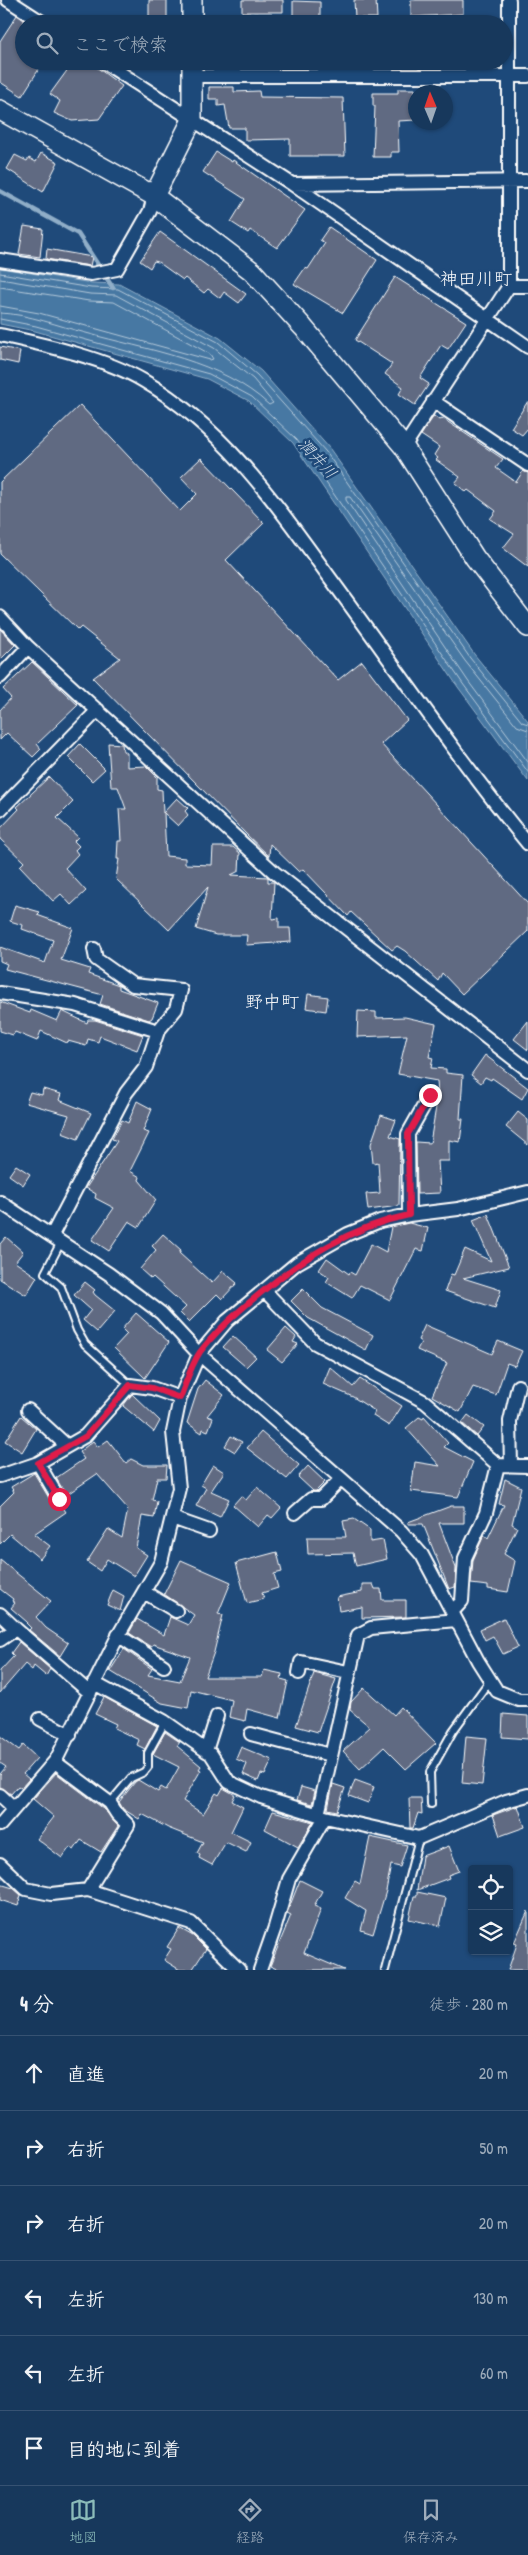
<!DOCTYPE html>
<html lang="ja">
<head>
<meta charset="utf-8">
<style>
	:root { --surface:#17385c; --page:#203f62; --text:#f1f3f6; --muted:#9eacbb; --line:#365272; --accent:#8bbbb9 }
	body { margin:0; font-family:"Patrick Hand","Klee One",sans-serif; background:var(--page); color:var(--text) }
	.controls { position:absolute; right:15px; bottom:15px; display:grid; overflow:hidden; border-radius:5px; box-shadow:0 1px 4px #0004 }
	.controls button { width:45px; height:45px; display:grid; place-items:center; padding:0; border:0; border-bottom:1px solid var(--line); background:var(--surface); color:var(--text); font:25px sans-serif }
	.compass { position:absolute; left:408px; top:85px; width:45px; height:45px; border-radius:50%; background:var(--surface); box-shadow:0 1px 4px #0004; rotate:358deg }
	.stop { position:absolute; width:15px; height:15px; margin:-11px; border:4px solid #e11d48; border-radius:50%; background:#fff }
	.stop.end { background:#e11d48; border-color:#fff; box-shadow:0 1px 5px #0008 }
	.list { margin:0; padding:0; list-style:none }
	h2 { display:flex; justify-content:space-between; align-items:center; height:65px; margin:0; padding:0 20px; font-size:21px }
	h2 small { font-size:16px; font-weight:400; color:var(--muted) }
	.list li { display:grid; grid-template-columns:32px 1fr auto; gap:15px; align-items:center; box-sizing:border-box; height:75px; padding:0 20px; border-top:1px solid var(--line) }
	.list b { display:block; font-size:19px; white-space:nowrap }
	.list em { font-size:16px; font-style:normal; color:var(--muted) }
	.icon { flex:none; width:28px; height:28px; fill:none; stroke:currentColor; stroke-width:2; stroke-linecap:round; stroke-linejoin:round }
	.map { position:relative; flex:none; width:528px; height:1970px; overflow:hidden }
	.search { position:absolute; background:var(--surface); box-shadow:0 1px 4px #0004; left:15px; right:15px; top:15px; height:55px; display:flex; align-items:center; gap:12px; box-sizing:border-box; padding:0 18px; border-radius:28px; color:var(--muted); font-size:19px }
	.sheet { height:515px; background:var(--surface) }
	nav { display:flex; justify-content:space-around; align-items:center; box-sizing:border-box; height:70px; border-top:1px solid var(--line); background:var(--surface); font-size:14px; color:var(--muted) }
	nav a { display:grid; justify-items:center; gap:2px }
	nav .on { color:var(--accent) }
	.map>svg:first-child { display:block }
	.water { fill:#4678a3; stroke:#90aec8 }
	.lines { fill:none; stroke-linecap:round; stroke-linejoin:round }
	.shore { stroke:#b5c9da; stroke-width:1 }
	.stream { stroke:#90aec8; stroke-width:4.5 }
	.building { fill:#616a82; stroke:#fff }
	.lane-casing { stroke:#fff; stroke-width:10 }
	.street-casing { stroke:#fff; stroke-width:16 }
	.secondary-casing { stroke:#fff; stroke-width:22 }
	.lane { stroke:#1f4a7a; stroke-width:6 }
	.street { stroke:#1f4a7a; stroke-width:12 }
	.secondary { stroke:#1f4a7a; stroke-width:19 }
	.route { stroke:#e11d48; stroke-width:6 }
	.labels { text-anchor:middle; stroke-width:5; stroke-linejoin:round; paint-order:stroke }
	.water-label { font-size:16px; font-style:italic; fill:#d1dde8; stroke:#1f4a7a }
	.quarter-label { font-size:18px; fill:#fff; stroke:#1f4a7a }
</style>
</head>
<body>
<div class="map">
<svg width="528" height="1970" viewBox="0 0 528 1970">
	<rect width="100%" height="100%" fill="#1f4a7a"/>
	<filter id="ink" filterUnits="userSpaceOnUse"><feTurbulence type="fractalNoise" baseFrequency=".02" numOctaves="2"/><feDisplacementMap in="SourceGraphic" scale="10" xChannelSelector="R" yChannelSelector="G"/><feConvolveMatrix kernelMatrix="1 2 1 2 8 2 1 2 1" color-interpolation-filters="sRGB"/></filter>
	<g filter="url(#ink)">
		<path class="water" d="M0,268L92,283L119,284L220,338L261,371L330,449L474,654L528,721V781L458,687L293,443L249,401L207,379L35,331L0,324Z"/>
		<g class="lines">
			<path class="shore" d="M0,273L91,288L118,289L218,342L257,375L326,452L470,658L522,722L528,724
				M0,279L90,294L116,295L214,348L253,379L273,403L269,405C221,360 147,350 86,333C58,326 29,314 0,313
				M0,287L89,301L114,302L210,354L213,359L210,360L39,313L0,306
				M0,319L36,326L209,374L252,397L297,440L463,684L528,772
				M528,730L517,726L465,661L350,497H346V500L468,681L528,762"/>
			<path class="stream" d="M0,191L78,234L113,288"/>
		</g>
		<path class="building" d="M149,0H167V24H149Z
			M242,0H283V12H242Z
			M354,0H376L377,18H355Z
			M411,0H463V14L411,17Z
			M293,1L320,2V18H293Z
			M17,15L24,20V61H44L22,96L0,82V41Z
			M74,61H88L122,86L99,119L72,121L54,113L60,101L50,94Z
			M209,87H234V92L259,91L260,97L343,98L345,156H290V139L245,140V128H229L225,105L218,106V99H209Z
			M398,89H415L416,120L398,121L399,152H391V157H373L375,106H373V93H398Z
			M216,152L232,162L233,160L305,210L277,248L250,230L248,233L231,222L245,199L203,172Z
			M41,153L58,162L43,192L7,169L15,155L27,161L29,158L36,162Z
			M24,226L43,229L40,257L19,254Z
			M329,227L377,260L343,313L294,284L305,268L308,269L325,243L320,240Z
			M160,232L246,294L239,303L224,292L220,298L208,289L204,293L185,278L183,280L158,262L154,261L150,268L140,261Z
			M47,249L92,257L90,266L46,259Z
			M395,277L466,322L448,349L441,345L420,378L429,384L415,405L399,394L403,387L385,374L392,364L355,340Z
			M0,347L20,351L18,364L0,360Z
			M528,401V428L522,435L511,428Z
			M80,405L180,511L197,494L181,477L201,458L264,523L226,560L338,680L362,661L407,720L381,744L528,904V931L462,994L442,973L438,981L405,951L397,946L392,950L351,912L348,916L303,869L299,872L270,844L269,856L248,836L93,678L120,658L81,627L78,630L0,554V482Z
			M434,416L439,420L442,418L503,459L496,468L516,482L523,471L528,473V567L503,548L514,534L490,519L496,511L468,490L466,492L455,483L460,477L436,460L438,458L434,455L439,447L421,435Z
			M0,629L15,645L0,660Z
			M32,662L78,705L37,744L41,749L33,757L7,733L0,740V710L11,698L3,689Z
			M108,743L122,744L123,751L127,753V767L146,766L157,777V789L162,790L163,813L177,798L188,808L185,811L188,815L178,826L164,813L166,856L185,858V864L212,865L213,847H233L240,853L239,871L231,875L268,877V882H274L272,919L279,918V928H290L291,942L246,945L247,935H216L196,929L208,887L169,930L116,879L119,859H117L118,841H121L119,809H126L118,787H111Z
			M80,744L105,769L92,781L68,757Z
			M49,777L73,802L57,818L78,837L74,841L79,846L75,850L78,854L65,868L86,891L71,905L61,894L53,901L20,866L24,862L0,839V829L19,809L17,807Z
			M15,905L40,912L37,915L73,928L61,960L90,969L88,974L119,985V989L158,1003L152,1018L149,1020L100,1004L103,995L5,969L7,964L0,961V947L45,963L53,940L22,929L23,925L10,921Z
			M308,994L328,997L326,1011L306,1008Z
			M0,1002L30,1013L31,1010L57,1021L62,1011L87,1023L88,1020H95L143,1035L137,1050L100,1036L98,1042L88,1039L86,1046L68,1041L67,1043L41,1031L37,1041L15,1032L13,1035L0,1031Z
			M358,1011L376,1012V1018L405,1017L436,1024L429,1057L433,1058L431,1068L446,1069V1073L463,1075L460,1119H463L460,1142L449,1140V1161H438L440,1193L417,1194L416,1142L430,1143L438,1095L437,1081L398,1074L407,1035L357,1037Z
			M528,1021V1050L514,1039Z
			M485,1055L528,1088L522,1099L492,1078L491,1080L485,1077L481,1083L471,1075Z
			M43,1089L61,1094L59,1100L91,1113L78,1139L62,1133L69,1115L26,1103L30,1092L42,1095Z
			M137,1101L152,1109L143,1131L149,1133L130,1171L140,1177L139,1180L156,1200L139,1227L129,1221L109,1251L92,1240L114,1208L95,1198L96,1194L86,1188L117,1141L112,1139L122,1120L128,1123Z
			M518,1112L528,1120V1145L506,1127Z
			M381,1115L396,1120L390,1136L400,1139L399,1206L368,1210L366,1194L380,1193L378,1162L373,1163L371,1144Z
			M16,1165L30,1174L23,1185L9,1175Z
			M488,1214L509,1267L463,1278L501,1290L495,1308L445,1291L451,1274L454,1275L465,1249L491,1261L473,1220Z
			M409,1223L428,1228L423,1251L416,1249L390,1300L360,1285L352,1298L326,1282L329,1277L319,1270L327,1258L349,1274L350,1272L355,1275L371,1244L386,1252L391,1227Z
			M163,1234L181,1250L179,1253L212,1283L223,1271L237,1283L222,1299L217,1294L189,1322L180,1313L186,1307L153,1277L151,1279L140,1269L156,1250L152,1246Z
			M6,1237L23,1252L15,1262L37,1277L26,1295L0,1279V1244Z
			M85,1282L95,1290L93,1292L95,1295L115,1311L97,1332L83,1320L91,1310L74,1295Z
			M303,1289L322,1308L373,1335L366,1350L308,1318L291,1301Z
			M136,1313L169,1342L145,1378L114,1348L127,1334L122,1329Z
			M425,1325L492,1354L498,1341L522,1351L515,1366L507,1363L496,1395L473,1387L460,1412L432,1396L447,1363L417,1350L421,1342L418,1340Z
			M286,1328L296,1337L293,1342L298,1344L282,1362L267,1350Z
			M233,1336L256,1357L246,1367L223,1347Z
			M330,1367L353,1387L360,1379L402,1406L389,1426L373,1416L375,1411L353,1397L323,1384Z
			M205,1380L224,1395L207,1416L213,1418L208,1431L203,1429L202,1433L187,1423L198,1389Z
			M132,1394L160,1421L154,1432L123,1406Z
			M468,1415L484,1427L477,1436L462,1423Z
			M21,1416L36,1429L22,1452L5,1441Z
			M424,1416L448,1443L444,1447L473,1462L458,1497L411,1491L415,1462L440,1466L406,1428L419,1417L423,1419Z
			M261,1432L299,1465L287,1479L247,1448Z
			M231,1436L242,1442L235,1452L225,1446Z
			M108,1440L126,1463L131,1459L143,1465H167L166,1478H157L152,1500L157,1501L154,1518L142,1516L136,1548L147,1555L134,1576L107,1559L100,1571L87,1562L108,1529L122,1538L128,1509L97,1474L66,1495L56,1478L84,1459L79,1452L93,1441L98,1447Z
			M213,1465L224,1472L211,1491L229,1499L220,1517L196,1506L206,1488L201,1485Z
			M308,1466L325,1482L316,1491H313L298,1477Z
			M34,1473L52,1503L55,1506H62L66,1512L34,1534L50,1546L40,1559L10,1534L0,1544V1506L14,1492L11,1487Z
			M505,1479L521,1487L512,1524L517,1527L504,1554L515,1561L508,1592L488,1589V1586L471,1584L473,1560L484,1535L488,1538L504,1505L499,1504Z
			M257,1487L281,1508L272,1518L268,1515L258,1527L233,1505L241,1496L246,1500Z
			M451,1506H464V1523H439L456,1568L455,1587L449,1589L423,1524H408V1522Z
			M354,1519L370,1530V1542L383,1540L387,1559L356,1566L353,1553L308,1554L307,1537H346L343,1521Z
			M277,1552L282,1572L274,1574L278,1588L262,1593L264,1599L247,1603L236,1563Z
			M0,1560L51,1601L36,1617L46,1628L68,1643L60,1656L29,1630L31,1628L26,1623L27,1622L11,1608L15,1603L12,1601L13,1599L0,1589Z
			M181,1560L231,1582L218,1614L223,1615L214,1652L205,1677H262L264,1670L282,1674L281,1679L288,1681L280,1718L247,1709L245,1721L229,1717L232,1700L191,1690L188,1708L162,1703L110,1671L124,1649L152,1669L148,1675L180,1681L190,1657L153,1644L151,1647L129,1633L137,1619L164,1635L170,1617L188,1625L194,1615L164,1594Z
			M362,1584H373L375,1589H381L382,1600H406V1617L362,1618V1607L339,1611L337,1597L362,1592Z
			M113,1590L124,1596L120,1611L107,1605Z
			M504,1618L518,1647L503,1654L493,1636L485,1640L480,1629Z
			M19,1642L50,1669L46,1676L34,1666L32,1670L25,1664L0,1693V1671L14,1656L11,1653Z
			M314,1673L336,1679L318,1732L296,1726Z
			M364,1688L394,1715L401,1707L436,1743L406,1769L384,1747L360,1769L343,1751L370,1727L350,1710L351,1702Z
			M104,1697L157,1726L145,1749L137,1745L139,1740L114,1728L116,1724L95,1714Z
			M503,1714L528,1716V1739L502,1737Z
			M165,1732L180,1742L177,1746L201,1766L199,1769L201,1770L183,1801L203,1814L216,1793L219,1795L223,1788L232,1793L235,1795L232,1801L243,1807L231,1832L251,1842L246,1852L226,1842L212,1865L199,1858L200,1855L197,1853L203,1842L168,1828L142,1814L139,1819L123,1809L119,1802L135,1782L138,1780L158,1792L161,1787L166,1790L179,1767L153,1754Z
			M0,1736L19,1750L23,1745L37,1758L23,1774L29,1779L21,1788L18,1786L11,1794L0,1787V1774L6,1767L0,1763Z
			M466,1736L487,1738L482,1785L462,1783Z
			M241,1747L272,1760L265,1775L261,1774L258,1781L243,1774L247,1764L236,1759Z
			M56,1773L104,1809L118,1826L101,1852L81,1840L74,1850L70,1847L62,1858L37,1839L54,1817L33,1799Z
			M355,1780L374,1787L368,1803L349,1796Z
			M333,1784L345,1788L337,1811L328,1809Z
			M301,1787L315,1791L312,1804L297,1800Z
			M409,1798H421L422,1814L418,1813L413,1828H410Z
			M518,1806L525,1827L500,1836L493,1815Z
			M273,1811L313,1822L298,1847L265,1829Z
			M370,1837L407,1845L400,1867L391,1865L386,1891L373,1934L361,1930L366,1911L345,1898L355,1881L360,1884Z
			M449,1846L459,1871L448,1875L449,1878L417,1890L422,1856Z
			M300,1880L322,1891L314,1906L321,1909L304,1953L344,1970H279L270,1966L291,1915L287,1913Z
			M0,1884L13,1888L21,1895L18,1906L0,1900Z
			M417,1892L446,1898L440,1926L409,1919L414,1896H417Z
			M528,1911V1970H508L517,1944L514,1943Z
			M179,1928L193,1936L206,1949L192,1970H180L164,1960L171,1949L167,1947Z"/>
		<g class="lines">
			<g class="lane-casing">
				<path id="lane" d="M61,1242L45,1273L61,1287L77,1330L85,1344L130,1385
					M110,1803L131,1778L144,1772L148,1767V1753L165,1722
					M431,1804L430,1772L453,1731L490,1680
					M385,1970L419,1838"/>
			</g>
			<g class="street-casing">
				<path id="street" d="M8,0L45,24
					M102,61L292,184L528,347
					M192,76H528
					M292,184L528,181
					M0,260L91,274L117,269L150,211L154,196
					M509,286H528
					M0,335C45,345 105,358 144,381C225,428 279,508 333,582C397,669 459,760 528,844
					M433,401L528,465
					M404,447L509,286V0
					M0,617L28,647L274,872L528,1070
					M0,677L28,647
					M0,810L98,710
					M0,993L75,1005L158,1031L176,1009L181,990L133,985L96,959L94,949
					M0,1202L109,1274L161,1313L199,1354L401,1531L422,1555L478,1661L497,1691L519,1700H528
					M409,1215L408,1134L430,1095
					M52,1235L126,1093L146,1067L158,1031
					M264,1290L315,1343L425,1402L498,1465L528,1466
					M28,1410L67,1446
					M38,1463L59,1499
					M511,1465L510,1421L518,1386
					M0,1476L38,1463L85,1436L130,1385L152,1388L180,1398
					M295,1513L311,1499H321L341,1479
					M172,1518L209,1531
					M144,1592L176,1611
					M452,1612L462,1601L465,1558L486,1513L498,1465
					M0,1614L16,1629L0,1640
					M16,1629L90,1693
					M118,1635L164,1666
					M299,1673L301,1662L348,1672
					M94,1683L164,1721L211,1754L229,1782L261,1797L325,1817L419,1838L506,1801L528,1795
					M40,1719L70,1735
					M251,1734L330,1755
					M206,1751L217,1716
					M55,1762L110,1803L117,1814L128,1825L88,1890
					M0,1795L14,1808
					M318,1815L358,1635L371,1628L456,1620
					M0,1825L56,1760L119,1634L161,1562L179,1488L173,1432L180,1398L199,1354L227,1321L297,1263L348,1234L380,1221L409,1215L458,1209L528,1192
					M0,1864L26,1889L51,1894L88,1890L191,1923L239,1970
					M260,1970L275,1927L289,1879L325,1817"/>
			</g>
			<g class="secondary-casing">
				<path id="secondary" d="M192,24V0
					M0,110L154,196L252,271L303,327L404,447L475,558L528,627
					M154,196L192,120V61"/>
			</g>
			<use href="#lane" class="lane"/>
			<use href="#street" class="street"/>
			<use href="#secondary" class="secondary"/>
		</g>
	</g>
	<g class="lines" filter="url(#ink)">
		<path class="route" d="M59,1499L38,1463L86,1436L130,1385L152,1388L180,1398C186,1383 191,1365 200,1352C216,1331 236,1313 257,1296C303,1258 350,1227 409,1215L408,1134L430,1095"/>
	</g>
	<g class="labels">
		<g class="water-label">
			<text transform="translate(318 458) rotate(47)" y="6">潤井川</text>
		</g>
		<g class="quarter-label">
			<text x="476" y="285">神田川町</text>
			<text x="272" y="1008">野中町</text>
		</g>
	</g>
</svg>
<div class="controls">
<button><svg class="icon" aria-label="locate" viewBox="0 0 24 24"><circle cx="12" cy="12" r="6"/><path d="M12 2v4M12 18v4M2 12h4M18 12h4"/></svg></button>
<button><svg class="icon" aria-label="layers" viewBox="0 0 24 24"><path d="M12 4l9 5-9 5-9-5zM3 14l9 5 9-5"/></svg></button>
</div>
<svg class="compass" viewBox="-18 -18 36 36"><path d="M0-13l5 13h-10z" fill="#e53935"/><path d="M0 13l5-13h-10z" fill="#9eacbb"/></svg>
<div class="stop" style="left:59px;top:1499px"></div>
<div class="stop end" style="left:430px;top:1095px"></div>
<div class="search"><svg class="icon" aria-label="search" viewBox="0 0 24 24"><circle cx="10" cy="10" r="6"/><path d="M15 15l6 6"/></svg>ここで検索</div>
</div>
<section class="sheet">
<h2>4 分<small>徒歩 · 280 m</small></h2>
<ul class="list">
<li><svg class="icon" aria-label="ahead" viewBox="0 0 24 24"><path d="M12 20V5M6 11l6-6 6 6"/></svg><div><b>直進</b></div><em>20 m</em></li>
<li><svg class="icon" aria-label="right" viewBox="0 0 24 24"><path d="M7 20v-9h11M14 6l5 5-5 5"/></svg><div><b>右折</b></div><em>50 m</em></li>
<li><svg class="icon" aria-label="right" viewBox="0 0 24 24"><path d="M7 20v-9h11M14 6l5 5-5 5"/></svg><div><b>右折</b></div><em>20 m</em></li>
<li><svg class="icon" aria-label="left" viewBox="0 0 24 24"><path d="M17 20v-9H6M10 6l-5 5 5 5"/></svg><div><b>左折</b></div><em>130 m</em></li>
<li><svg class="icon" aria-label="left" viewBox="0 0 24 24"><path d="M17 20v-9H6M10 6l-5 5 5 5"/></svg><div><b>左折</b></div><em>60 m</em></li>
<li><svg class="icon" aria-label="arrive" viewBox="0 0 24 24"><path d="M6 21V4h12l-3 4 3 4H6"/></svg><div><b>目的地に到着</b></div></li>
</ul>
</section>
<nav>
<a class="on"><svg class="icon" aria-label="map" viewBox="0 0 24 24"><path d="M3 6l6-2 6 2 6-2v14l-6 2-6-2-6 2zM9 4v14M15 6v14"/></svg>地図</a>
<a><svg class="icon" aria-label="directions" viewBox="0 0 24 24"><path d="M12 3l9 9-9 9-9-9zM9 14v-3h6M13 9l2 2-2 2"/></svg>経路</a>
<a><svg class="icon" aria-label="saved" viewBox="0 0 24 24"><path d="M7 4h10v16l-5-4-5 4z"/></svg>保存済み</a>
</nav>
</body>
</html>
